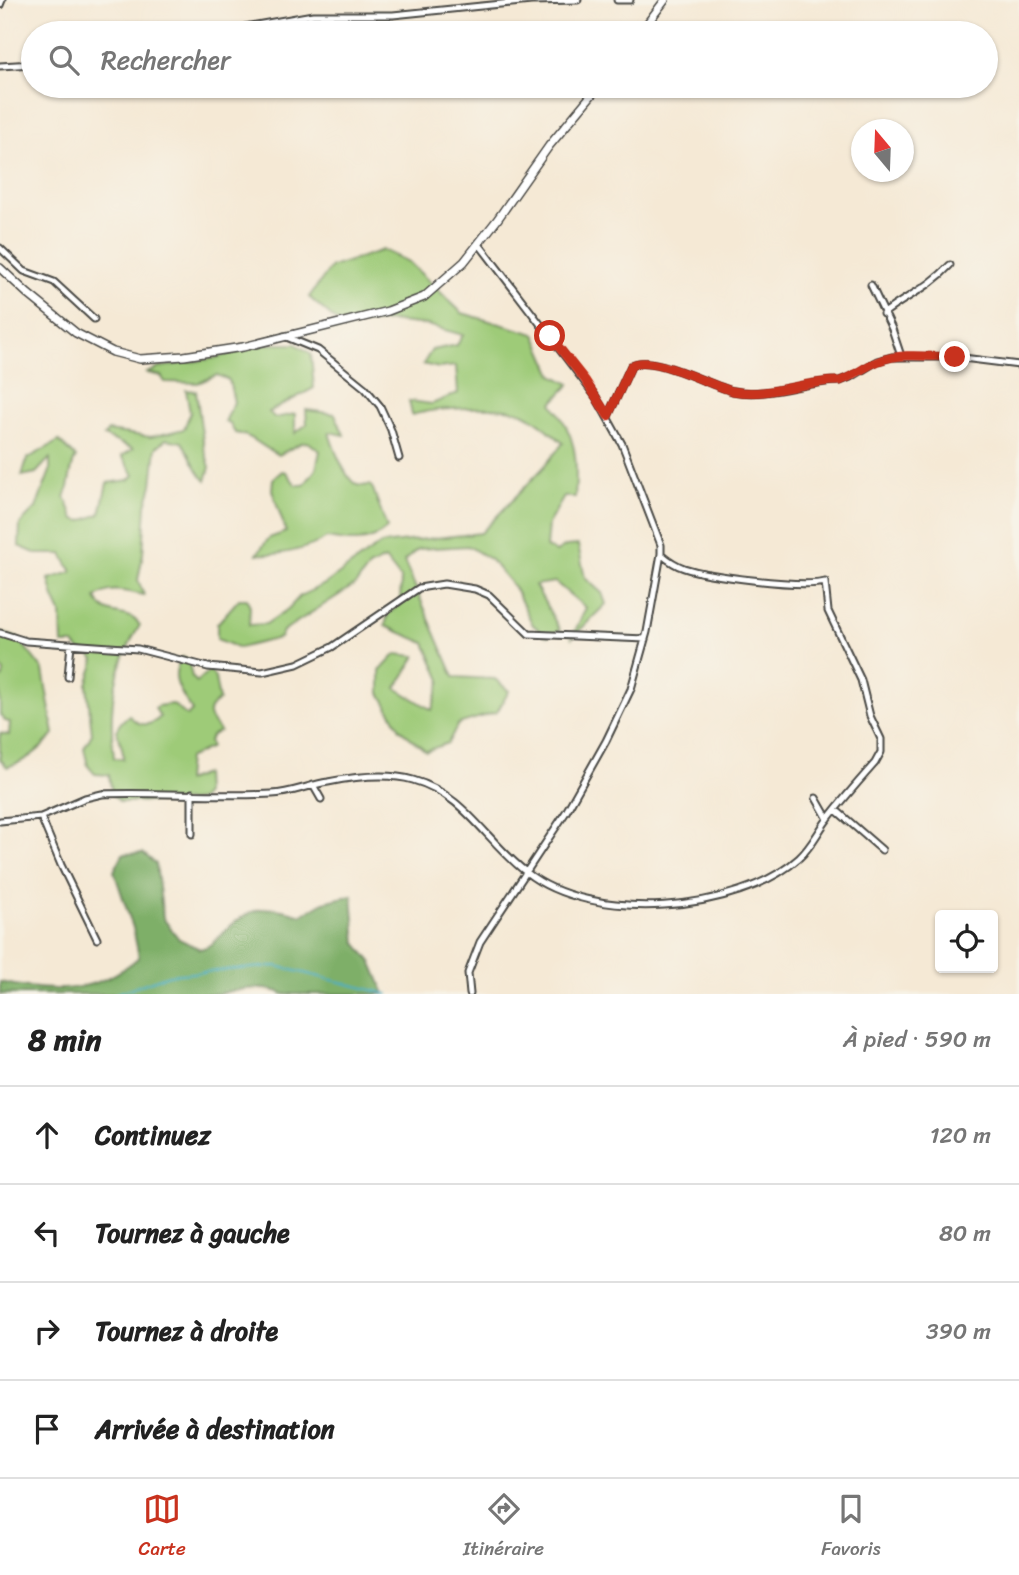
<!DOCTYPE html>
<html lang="fr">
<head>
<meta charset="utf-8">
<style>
	:root { --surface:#fff; --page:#f2f2f2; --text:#222; --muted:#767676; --line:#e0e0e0; --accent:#c8321e }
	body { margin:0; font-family:Sriracha,sans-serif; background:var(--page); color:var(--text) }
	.controls { position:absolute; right:21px; bottom:21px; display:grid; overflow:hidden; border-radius:7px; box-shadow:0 2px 5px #0004 }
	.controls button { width:63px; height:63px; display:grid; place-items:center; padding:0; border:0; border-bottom:2px solid var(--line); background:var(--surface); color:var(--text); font:35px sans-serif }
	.compass { position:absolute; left:851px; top:119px; width:63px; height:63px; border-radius:50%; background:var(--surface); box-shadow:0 2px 5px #0004; rotate:341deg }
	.stop { position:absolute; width:21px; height:21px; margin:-16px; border:5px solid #c8321e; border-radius:50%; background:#fff }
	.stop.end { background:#c8321e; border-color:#fff; box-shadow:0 2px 7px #0008 }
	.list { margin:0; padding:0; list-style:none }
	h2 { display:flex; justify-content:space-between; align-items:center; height:91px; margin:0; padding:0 28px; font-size:30px }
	h2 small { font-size:23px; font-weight:400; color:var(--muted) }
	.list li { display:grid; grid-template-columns:46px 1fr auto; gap:21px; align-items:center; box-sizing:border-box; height:98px; padding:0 28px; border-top:2px solid var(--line) }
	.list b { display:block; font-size:26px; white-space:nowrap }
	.list em { font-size:23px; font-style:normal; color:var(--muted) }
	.icon { flex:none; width:38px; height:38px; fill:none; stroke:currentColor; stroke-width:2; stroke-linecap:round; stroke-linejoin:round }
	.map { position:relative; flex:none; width:1019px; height:994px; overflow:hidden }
	.search { position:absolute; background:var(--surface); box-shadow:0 2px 5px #0004; left:21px; right:21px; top:21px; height:77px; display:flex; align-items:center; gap:18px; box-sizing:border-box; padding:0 24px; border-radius:38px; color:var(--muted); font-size:26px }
	.sheet { height:483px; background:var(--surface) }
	nav { display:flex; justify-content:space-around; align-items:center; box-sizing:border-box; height:98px; border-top:2px solid var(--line); background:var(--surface); font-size:19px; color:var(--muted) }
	nav a { display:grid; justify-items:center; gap:4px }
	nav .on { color:var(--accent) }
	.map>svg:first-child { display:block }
	.green { fill:#9ecb78; stroke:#647b52; stroke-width:2 }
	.forest { fill:#7eaf68; stroke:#546d4a; stroke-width:2 }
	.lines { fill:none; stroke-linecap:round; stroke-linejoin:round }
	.stream { stroke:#47afc6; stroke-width:2 }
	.street-casing { stroke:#494844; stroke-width:9 }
	.secondary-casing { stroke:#494844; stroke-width:10 }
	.street { stroke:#fff; stroke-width:5 }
	.secondary { stroke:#fff; stroke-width:7 }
	.route { stroke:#c8321e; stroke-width:9 }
</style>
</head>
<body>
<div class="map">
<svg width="1019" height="994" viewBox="0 0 1019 994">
	<rect width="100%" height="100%" fill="#f7f3e8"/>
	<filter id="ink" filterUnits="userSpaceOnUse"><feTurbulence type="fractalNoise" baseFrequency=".0143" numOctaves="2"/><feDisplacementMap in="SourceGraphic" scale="14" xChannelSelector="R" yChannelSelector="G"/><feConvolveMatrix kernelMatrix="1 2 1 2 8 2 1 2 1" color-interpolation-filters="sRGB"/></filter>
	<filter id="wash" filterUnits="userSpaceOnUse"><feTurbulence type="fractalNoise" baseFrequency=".00686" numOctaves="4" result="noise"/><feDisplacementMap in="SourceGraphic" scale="28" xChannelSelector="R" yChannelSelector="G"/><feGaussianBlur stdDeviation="1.57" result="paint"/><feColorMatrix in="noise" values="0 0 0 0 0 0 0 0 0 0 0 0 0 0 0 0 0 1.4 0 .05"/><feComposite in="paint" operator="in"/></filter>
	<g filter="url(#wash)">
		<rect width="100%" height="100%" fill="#f5e9d5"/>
		<path class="green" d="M383,250L409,262L462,313L535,334L553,375L570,384L552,403C576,436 578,457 575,497H564L548,524L546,547L556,552L566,546L578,545L585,578L602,593L606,604L571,639L586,608L555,582L535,585L560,630L547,636L533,625L514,587L491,560L468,546L418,549L404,561L454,677L495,679L509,691L497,712L458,724L448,743L426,751L400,729L380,693V671L396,654L416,656L396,688L432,710L441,680L425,643L385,626L388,614L400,604L401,579L385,559L369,567L356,584L283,631L280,638L239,648L217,639V624L239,599H247L250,607L249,625L266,624L288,609L300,596L325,584L381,544L481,533L543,468L563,443C552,433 536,419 523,413C500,404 435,408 412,415L409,401L432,404L458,393L456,366L439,368L423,364L432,350L457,345L463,335L427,325L390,321L342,326L309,297L331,267Z
			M263,344H296L311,354L314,388L269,412L275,418L295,414V433L307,424L306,410L335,414L344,435L329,432C332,444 344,475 354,483C359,487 364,486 370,485L373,489L387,528C372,545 347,542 327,538C308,549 280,556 257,554L269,538L286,532L272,490L273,479L282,471L286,472L296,485H304L316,469L320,451L308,442L301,443L279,455C264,449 251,434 235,433L230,424L225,422L234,402L229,380L217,375L198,383L165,382L161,376L147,373L161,367L215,358Z
			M186,390L196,391L204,448L210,467L206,481C195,471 192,456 182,442L166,439L156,448L152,485L146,505L143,554L138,580L144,595C127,592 110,585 96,598C108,622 125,606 140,625C113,668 108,708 114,758L123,759C125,737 105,734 129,715C138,727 151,727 160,717L155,708L157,706L173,704L187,716L192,711C181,692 168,678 182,657L188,659L192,677L197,682L210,670L215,678L219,700C203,711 208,718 220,731L211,736L209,742L211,747L188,758L186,781L204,774L205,794L200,800C173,804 147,800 120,802L112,794L109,775L95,774L88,766L84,748L92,734L87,684L93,667L94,660L90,654L79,650L74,644H62L61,613L54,598L49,579L72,572L62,554H37L19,546L20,524L36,508L50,471V458L36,473L22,476L27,459L59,441L76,457C69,469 71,483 65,497L74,519L82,521L100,514L107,483L129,480L134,475L122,456L133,449L104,436L108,431L151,437L184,429L190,413Z
			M0,632L18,638L43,670L54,734C42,748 26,762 7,767L0,759V733L9,735L10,722L5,721L0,715V679L3,677L4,672L0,668Z"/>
		<path class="forest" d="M143,853L156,864L163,918L179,939L200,949C213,946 216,939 226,930C253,905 269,904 302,915L324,902L352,895L356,943L372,963L385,994H284C261,984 238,990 214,994H0V982C53,994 97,994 139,957L133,928L114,871L123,854Z"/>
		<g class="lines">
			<path class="stream" d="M115,994L169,975L276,966L388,994"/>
		</g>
	</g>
	<g filter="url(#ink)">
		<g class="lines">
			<g class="street-casing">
				<path id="street" d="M617,0H630
					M0,5L2,0
					M223,33L245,27L313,15H393L531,1L578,0
					M0,66L33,64
					M0,248L24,271L54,282L94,319
					M871,285L892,329L901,356
					M883,314C907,295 928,289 950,265
					M284,336L318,350L365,388L380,406L391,430L399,458
					M608,416L631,366C650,352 710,386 733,391C768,398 805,381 840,381L853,376L877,361L892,357H955L1019,365
					M0,633L26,641L138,649L208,667L262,672L297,664L332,647L419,588L444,584L475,589L489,595L529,634L645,639
					M68,677L71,644
					M313,785L321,799
					M816,798L828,819
					M836,810L882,850
					M41,817L85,798L102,794C159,792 215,797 272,794C291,793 309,785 328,782C353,777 388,773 413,780C464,794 486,841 526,872C591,924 738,913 799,858C811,847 818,832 827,820C842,800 859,781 875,763L881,752V739L870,716L861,680L828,611L825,582C801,588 708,576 684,568C675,565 668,560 661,554
					M0,821L41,817L61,865L97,939
					M192,834V793
					M470,994L468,973L480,942L566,812L606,741L631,689L647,632L661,554V545L622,444L596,397L479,244"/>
			</g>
			<g class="secondary-casing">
				<path id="secondary" d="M640,33L665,0
					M0,268L28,294L76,333L113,352L140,359L184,356L243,347L388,311L424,297L464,262L497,220L549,146L599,86"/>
			</g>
			<use href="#street" class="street"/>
			<use href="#secondary" class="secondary"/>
		</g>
	</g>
	<g class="lines" filter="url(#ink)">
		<path class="route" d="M550,336L585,380L608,416L631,366C650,352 710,386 733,391C768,398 804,380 840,381C854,376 865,366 879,361C902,352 931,357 955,357"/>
	</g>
</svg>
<div class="controls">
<button><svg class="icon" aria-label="locate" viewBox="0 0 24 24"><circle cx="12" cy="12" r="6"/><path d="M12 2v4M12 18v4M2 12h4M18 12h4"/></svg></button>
</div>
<svg class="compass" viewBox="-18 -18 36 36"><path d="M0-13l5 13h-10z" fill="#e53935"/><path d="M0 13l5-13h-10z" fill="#767676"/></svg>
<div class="stop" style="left:550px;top:336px"></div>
<div class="stop end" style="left:955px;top:357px"></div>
<div class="search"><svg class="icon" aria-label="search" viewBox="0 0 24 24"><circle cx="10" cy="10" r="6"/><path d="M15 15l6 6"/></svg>Rechercher</div>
</div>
<section class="sheet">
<h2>8 min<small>À pied · 590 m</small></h2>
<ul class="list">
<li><svg class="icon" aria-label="ahead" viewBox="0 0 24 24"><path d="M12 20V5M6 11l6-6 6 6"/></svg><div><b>Continuez</b></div><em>120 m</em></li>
<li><svg class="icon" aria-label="left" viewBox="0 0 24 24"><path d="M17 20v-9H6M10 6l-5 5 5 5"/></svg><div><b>Tournez à gauche</b></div><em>80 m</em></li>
<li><svg class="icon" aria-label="right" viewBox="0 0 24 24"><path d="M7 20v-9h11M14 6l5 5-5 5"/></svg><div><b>Tournez à droite</b></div><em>390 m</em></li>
<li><svg class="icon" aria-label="arrive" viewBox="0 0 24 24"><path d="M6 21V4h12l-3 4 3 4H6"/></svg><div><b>Arrivée à destination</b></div></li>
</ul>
</section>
<nav>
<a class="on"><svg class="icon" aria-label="map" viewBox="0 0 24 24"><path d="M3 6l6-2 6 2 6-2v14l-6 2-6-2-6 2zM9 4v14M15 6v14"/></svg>Carte</a>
<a><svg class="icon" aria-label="directions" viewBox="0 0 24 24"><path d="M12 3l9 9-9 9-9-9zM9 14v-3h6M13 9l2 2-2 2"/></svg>Itinéraire</a>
<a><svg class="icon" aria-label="saved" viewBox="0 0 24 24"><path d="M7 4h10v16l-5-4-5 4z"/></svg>Favoris</a>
</nav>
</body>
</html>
